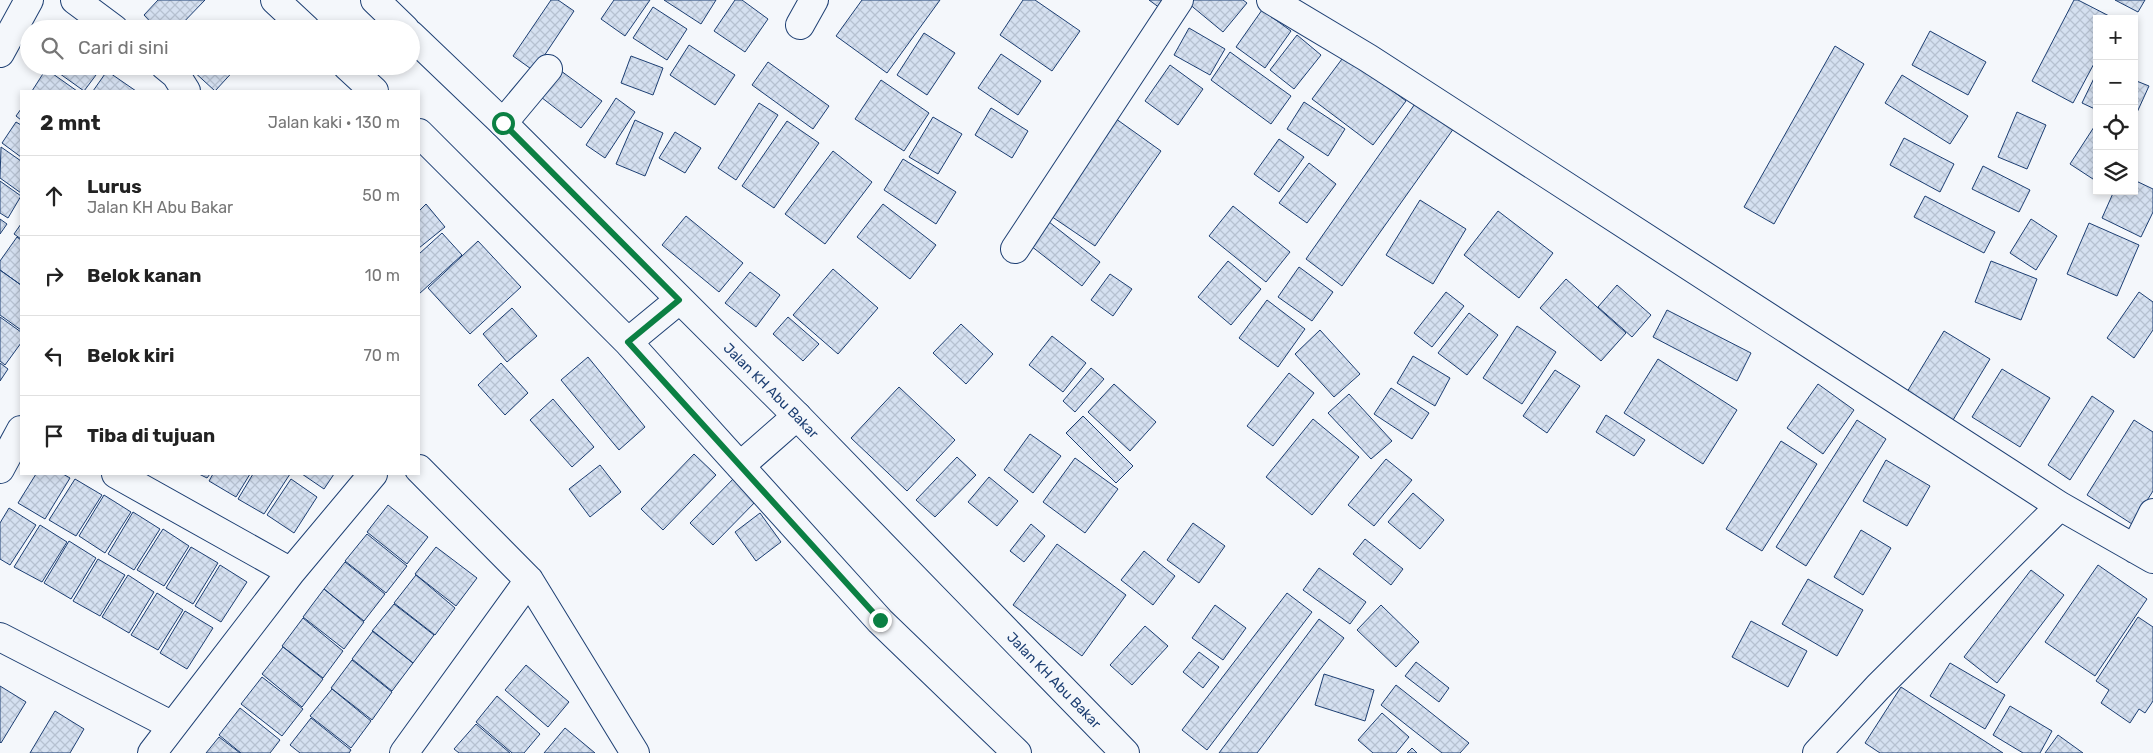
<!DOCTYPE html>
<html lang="id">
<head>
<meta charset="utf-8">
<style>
	:root { --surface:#fff; --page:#f2f2f2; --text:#222; --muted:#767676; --line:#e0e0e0 }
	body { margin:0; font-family:Rubik,sans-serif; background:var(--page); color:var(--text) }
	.controls { position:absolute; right:15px; top:15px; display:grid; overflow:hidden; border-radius:0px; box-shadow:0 2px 8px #0003 }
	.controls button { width:45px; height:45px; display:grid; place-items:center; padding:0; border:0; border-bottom:1px solid var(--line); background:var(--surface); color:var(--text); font:25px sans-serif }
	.stop { position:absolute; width:15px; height:15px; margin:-11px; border:4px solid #0b8043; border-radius:50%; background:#fff }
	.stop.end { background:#0b8043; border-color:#fff; box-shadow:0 1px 5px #0008 }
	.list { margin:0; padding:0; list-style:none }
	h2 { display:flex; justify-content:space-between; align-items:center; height:65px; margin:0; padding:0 20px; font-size:21px }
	h2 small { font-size:16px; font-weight:400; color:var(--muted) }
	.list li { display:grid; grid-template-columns:32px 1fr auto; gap:15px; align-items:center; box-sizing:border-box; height:80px; padding:0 20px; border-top:1px solid var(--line) }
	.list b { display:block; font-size:19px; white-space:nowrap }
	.list p { margin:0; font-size:16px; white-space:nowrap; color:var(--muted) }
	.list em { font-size:16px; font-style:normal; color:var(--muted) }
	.icon { flex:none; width:28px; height:28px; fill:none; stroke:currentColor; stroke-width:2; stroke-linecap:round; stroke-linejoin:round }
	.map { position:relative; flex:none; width:2153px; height:753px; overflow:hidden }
	.search { position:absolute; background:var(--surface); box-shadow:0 2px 8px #0003; left:20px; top:20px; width:400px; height:55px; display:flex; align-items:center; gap:12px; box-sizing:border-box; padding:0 18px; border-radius:28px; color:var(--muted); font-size:19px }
	.panel { position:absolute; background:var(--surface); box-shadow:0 2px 8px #0003; left:20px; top:90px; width:400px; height:385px; border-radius:0px }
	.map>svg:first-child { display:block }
	.building { fill:url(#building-cross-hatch); stroke:#1d3f73 }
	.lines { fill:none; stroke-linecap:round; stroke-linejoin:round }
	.street-casing { stroke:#1d3f73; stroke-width:30 }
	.secondary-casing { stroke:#1d3f73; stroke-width:30 }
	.street { stroke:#f4f7fb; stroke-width:28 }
	.secondary { stroke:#f4f7fb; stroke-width:28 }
	.route { stroke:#0b8043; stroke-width:6 }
	.labels { text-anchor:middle; stroke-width:4; stroke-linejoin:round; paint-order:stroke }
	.street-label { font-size:14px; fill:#1d3f73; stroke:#f4f7fb }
</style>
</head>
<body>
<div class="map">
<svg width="2153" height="753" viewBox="0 0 2153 753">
	<defs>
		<pattern id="building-cross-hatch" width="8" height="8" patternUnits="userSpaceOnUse" patternTransform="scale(1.25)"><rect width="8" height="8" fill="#d5e0f0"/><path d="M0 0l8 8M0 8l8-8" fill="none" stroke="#b6c1d1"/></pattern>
	</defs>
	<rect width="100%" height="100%" fill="#f4f7fb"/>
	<path class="building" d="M158,0H205L177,29H157L144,15Z
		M551,0H558L574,11L534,71L513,56Z
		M614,0H650L625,36L601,19Z
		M664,0H716L701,24Z
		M735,0H742L768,19L745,52L714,31Z
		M862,0H940L887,73L836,36Z
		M1023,0H1035L1080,31L1052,71L1000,35Z
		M1149,0H1172L1164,11Z
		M1190,0H1243L1247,3L1223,32L1188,3Z
		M2074,0H2078L2115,19H2097V58L2073,103L2032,81Z
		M2115,0H2145L2138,12Z
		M653,7L687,29L667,60L633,38Z
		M1262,10L1291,31L1265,68L1236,47Z
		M1189,28L1225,49L1210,75L1174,55Z
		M1930,31L1986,62L1968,95L1912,65Z
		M924,33L955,53L927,95L897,75Z
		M1297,35L1321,55L1294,89L1270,70Z
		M689,45L735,75L715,105L670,75Z
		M1835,46L1864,64L1774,224L1744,207Z
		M1230,52L1291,96L1271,124L1211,80Z
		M1001,54L1041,81L1018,115L978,88Z
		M1345,55L1406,101L1373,145L1312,99Z
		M631,56L663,68L653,95L621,83Z
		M768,62L829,106L813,129L752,85Z
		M1170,65L1203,89L1178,125L1145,101Z
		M49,66H93L99,71L84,91Z
		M194,66H238L215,91L191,69Z
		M557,68L602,101L581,128L537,94Z
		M46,69L77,91H32Z
		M107,71L136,91H93Z
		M2097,72V110L2082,103Z
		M1902,75L1968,116L1950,144L1885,103Z
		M881,80L929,113L904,151L855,119Z
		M2134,80L2149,86L2134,119Z
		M616,98L635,112L605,158L586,145Z
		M1417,101L1454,128L1342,286L1306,259Z
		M1304,102L1345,129L1328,156L1287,129Z
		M759,103L778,115L736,180L718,168Z
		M991,108L1028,131L1012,158L975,135Z
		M21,109V120L16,116Z
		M2017,112L2046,125L2027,169L1998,157Z
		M1112,116L1161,151L1095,246L1045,212Z
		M933,117L962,134L938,174L909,157Z
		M635,120L663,133L645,176L616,164Z
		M787,121L819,143L774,208L742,186Z
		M16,122L21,125V157L2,143Z
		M2094,127L2097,129L2096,181L2070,164Z
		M675,132L701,148L685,173L659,158Z
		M1904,138L1954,164L1940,192L1890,165Z
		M1279,139L1304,157L1279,192L1254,174Z
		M1,147L21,161V193L0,178Z
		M833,151L872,182L825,244L785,214Z
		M903,159L956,192L936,224L884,190Z
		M1309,163L1336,184L1307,223L1279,203Z
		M1983,166L2030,190L2019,212L1972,189Z
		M2134,180L2153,189V212L2141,237L2102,218L2114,191H2134Z
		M0,181L21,196L8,218L0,213Z
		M1925,196L1995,232L1984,253L1914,217Z
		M1420,200L1466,229L1433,284L1386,255Z
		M426,204L445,227L419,248V211Z
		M883,204L936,245L910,279L857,237Z
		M1233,206L1290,252L1266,282L1209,236Z
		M1498,211L1553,253L1519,298L1464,255Z
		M686,216L743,263L719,292L662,245Z
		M1044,218L1100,262L1082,286L1026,242Z
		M0,219L7,224L0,234Z
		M2031,219L2057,236L2036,270L2010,253Z
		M2089,223L2139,245L2117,296L2067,274Z
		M21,224V239L14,234Z
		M442,233L462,255L419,294V254Z
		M17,237L21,240V285L0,270V261Z
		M478,241L521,287L470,334L428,288Z
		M1228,261L1261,289L1231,325L1198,297Z
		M1991,261L2037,279L2021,320L1975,302Z
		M1299,267L1333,292L1312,321L1278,297Z
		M833,269L878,308L838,354L793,315Z
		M0,270L21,285V330L0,315Z
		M750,272L780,295L756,327L725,303Z
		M1110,274L1132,289L1113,316L1091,300Z
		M1566,279L1626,333L1601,361L1540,308Z
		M1617,285L1651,315L1632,337L1598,307Z
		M1446,292L1464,306L1432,347L1414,333Z
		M2139,292L2153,302V330L2134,358L2107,338Z
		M1267,300L1305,329L1278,367L1239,338Z
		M512,308L537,336L507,362L483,334Z
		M1667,310L1751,353L1737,381L1653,337Z
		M1469,313L1498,335L1467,375L1438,353Z
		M0,317L21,332V343L5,365L0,361Z
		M788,317L819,344L803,361L773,334Z
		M961,324L993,354L966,384L933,353Z
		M1517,326L1556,352L1522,404L1483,378Z
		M1320,330L1360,374L1334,397L1295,354Z
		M1944,331L1990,359L1953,420L1907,392Z
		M1052,336L1086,363L1063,392L1029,365Z
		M1413,356L1450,378L1435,406L1397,383Z
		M588,357L645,427L619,450L561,380Z
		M1658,359L1737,410L1703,464L1624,413Z
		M0,363L8,369L0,381Z
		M501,363L528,393L505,415L478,385Z
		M1091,368L1104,379L1075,412L1063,401Z
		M2002,369L2050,398L2020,447L1972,417Z
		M1555,370L1580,386L1547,433L1523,416Z
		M1289,373L1314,393L1273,446L1247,426Z
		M1114,384L1156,422L1130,451L1088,412Z
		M1818,384L1854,410L1823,454L1787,428Z
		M899,387L955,440L907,491L851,438Z
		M1391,388L1429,413L1412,439L1374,414Z
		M1349,394L1392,441L1371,459L1328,413Z
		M2092,396L2114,411L2070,480L2048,465Z
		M553,399L594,447L572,467L530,420Z
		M1606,415L1645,440L1634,456L1596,432Z
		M1083,416L1133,466L1116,483L1066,433Z
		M1313,419L1359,457L1312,515L1266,477Z
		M1857,420L1886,439L1806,566L1776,547Z
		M2134,420L2153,432V491L2132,524L2087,495Z
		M1030,434L1061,456L1033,493L1004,470Z
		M1781,441L1817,464L1762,551L1726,529Z
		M694,454L716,475L663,530L641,509Z
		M957,457L976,475L935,517L916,500Z
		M1075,458L1118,489L1085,533L1043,502Z
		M1386,459L1412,480L1374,526L1348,505Z
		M1886,460L1930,486L1907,526L1863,501Z
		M600,465L621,492L590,517L569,489Z
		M36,474H63L70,478L45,519L18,503Z
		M199,474H210L207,478Z
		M213,474H250L236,497L209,481Z
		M253,474H290L264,514L238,499Z
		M302,474H334L324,489Z
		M738,474L760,497L713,545L690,523Z
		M989,477L1018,501L997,526L968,502Z
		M75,479L102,495L76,536L49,520Z
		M291,479L317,497L294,533L267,515Z
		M1413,493L1444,520L1420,549L1388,522Z
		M104,495L131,512L105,553L79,536Z
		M388,505L428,537L407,564L367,532Z
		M9,508L36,525L10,565L0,559V523Z
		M133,512L160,529L134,570L108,554Z
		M760,513L781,542L756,561L735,532Z
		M1193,523L1225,546L1199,583L1167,560Z
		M1031,524L1045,536L1024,562L1010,551Z
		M40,525L67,542L42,582L14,567Z
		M163,529L189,546L164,586L137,570Z
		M1861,530L1891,548L1863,595L1834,577Z
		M367,534L407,566L386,593L345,561Z
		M1365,539L1403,569L1391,585L1353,554Z
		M69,541L96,558L71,599L44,583Z
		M1057,544L1126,595L1082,656L1013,605Z
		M191,547L218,563L193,604L166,588Z
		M436,547L477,578L456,606L415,574Z
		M1144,551L1175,576L1153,605L1121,580Z
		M98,559L125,575L100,616L73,601Z
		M345,562L385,594L364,621L324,589Z
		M220,565L247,582L221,622L195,606Z
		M2098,565L2147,599L2095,676L2045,642Z
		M1319,568L1366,602L1350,624L1303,590Z
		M2031,570L2064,595L1997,683L1964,657Z
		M128,575L154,592L129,633L102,617Z
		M416,575L455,608L435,635L394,603Z
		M1808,579L1863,610L1837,656L1782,624Z
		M324,589L364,622L344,649L303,617Z
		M157,593L183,610L158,650L131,635Z
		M1287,593L1312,612L1207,750L1182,730Z
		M394,604L434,635L413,663L372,631Z
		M1215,605L1246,628L1223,660L1192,638Z
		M1381,605L1419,642L1396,667L1357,630Z
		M185,611L213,628L187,669L160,653Z
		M2138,617L2153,627V701L2145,713L2139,709L2130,723L2101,703L2109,690L2096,681Z
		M303,618L343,651L323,678L282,646Z
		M1319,619L1344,638L1257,753H1219Z
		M1751,621L1807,651L1788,687L1732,657Z
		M1145,626L1168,646L1132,685L1110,665Z
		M373,631L413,663L392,691L352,659Z
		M283,647L323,679L302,707L262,674Z
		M1199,652L1219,667L1203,688L1183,672Z
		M352,660L392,692L372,720L331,688Z
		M1416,662L1449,688L1439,702L1405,676Z
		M1950,663L2005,695L1985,729L1930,696Z
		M526,665L569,702L548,727L505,690Z
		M1324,674L1374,690L1365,721L1315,705Z
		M262,677L303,709L282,736L241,704Z
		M1396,685L1469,743L1460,753H1442L1381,705Z
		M0,686L26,702L1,743L0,742Z
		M1901,687L2003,753H1880L1865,743Z
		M332,689L371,721L351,748L310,716Z
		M497,696L540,734L524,753H512L476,722Z
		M2010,706L2052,731L2040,753H2023L1993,735Z
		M240,708L280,740L270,753H241L219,735Z
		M55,711L84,729L70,753H30Z
		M1382,713L1409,737L1396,753H1373L1358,740Z
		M311,718L351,750L349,753H300L290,745Z
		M476,724L510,753H459L454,749Z
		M565,728L595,753H544Z
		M2058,735L2083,753H2045Z
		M219,737L240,753H206Z
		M1412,748L1417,753H1407Z"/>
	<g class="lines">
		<g class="street-casing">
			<path id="street" d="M75,0L114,29
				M275,0L306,29
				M1271,0L1368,58L2060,506L2153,559
				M800,25L814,0
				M0,53L29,0
				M165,66L176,75L186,91
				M347,66L374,91
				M503,123L548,69
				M419,133L628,342L880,621L1017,753
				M1015,249L1179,0
				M628,342L679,300
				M740,466L797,416
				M0,469L21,430
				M419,469L529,580L635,753
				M116,474L291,572
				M2135,549L2153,513
				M0,637L171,725
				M152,753L291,572L373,474
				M404,753L529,580
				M1817,753L1878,687L2060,506"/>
		</g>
		<g class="secondary-casing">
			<g id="secondary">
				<path d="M375,0L405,29"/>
				<path id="s1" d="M411,35L503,123L797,416L1125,753"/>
			</g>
		</g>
		<use href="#street" class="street"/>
		<use href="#secondary" class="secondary"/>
	</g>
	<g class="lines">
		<path class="route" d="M503,123L679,300L628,342L880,620"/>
	</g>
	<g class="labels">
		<g class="street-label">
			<text dy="5" stroke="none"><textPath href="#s1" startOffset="506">Jalan KH Abu Bakar</textPath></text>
			<text dy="5" stroke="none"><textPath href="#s1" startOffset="911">Jalan KH Abu Bakar</textPath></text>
		</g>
	</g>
</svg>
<div class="controls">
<button>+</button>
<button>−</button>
<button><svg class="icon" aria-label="locate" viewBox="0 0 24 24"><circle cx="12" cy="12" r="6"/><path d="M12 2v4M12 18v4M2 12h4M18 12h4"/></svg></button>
<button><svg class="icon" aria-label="layers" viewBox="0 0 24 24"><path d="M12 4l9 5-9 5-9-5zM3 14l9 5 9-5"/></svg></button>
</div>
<div class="stop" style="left:503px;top:123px"></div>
<div class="stop end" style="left:880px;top:620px"></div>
<div class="search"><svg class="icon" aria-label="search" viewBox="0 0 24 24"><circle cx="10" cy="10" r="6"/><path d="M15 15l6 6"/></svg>Cari di sini</div>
<section class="panel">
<h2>2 mnt<small>Jalan kaki · 130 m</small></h2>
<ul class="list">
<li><svg class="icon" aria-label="ahead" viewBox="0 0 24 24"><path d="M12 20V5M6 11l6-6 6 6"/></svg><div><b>Lurus</b><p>Jalan KH Abu Bakar</p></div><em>50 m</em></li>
<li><svg class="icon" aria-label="right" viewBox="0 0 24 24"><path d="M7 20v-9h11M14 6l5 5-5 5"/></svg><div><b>Belok kanan</b></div><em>10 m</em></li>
<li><svg class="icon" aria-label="left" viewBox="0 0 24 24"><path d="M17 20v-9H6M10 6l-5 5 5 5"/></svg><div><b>Belok kiri</b></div><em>70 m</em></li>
<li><svg class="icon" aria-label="arrive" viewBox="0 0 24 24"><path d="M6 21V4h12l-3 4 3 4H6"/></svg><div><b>Tiba di tujuan</b></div></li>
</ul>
</section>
</div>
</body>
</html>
